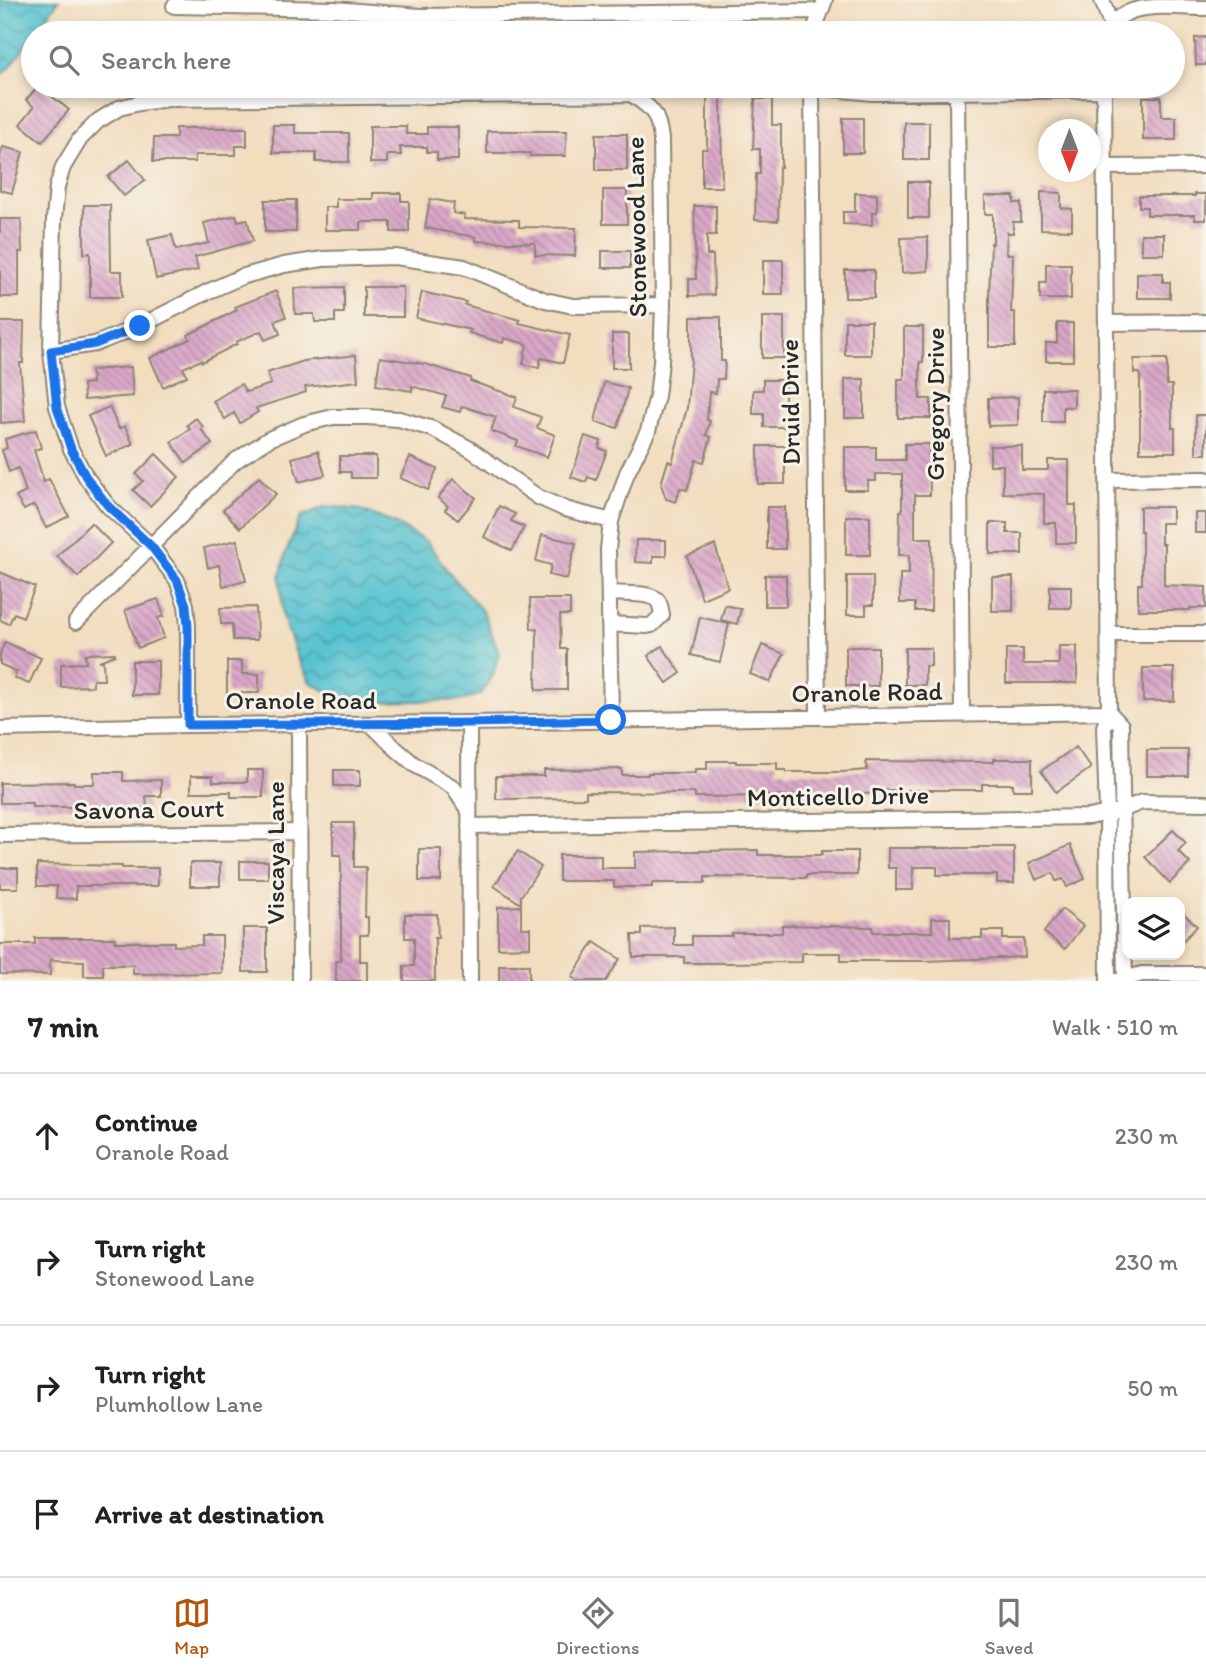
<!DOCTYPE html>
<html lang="en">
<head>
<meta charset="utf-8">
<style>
	:root { --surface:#fff; --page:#f2f2f2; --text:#222; --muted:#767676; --line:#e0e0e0; --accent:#b45309 }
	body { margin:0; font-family:Itim,sans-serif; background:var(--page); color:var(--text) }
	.controls { position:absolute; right:21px; bottom:21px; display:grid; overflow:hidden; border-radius:14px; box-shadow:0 4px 10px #0003 }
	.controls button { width:63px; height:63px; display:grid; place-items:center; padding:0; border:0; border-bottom:2px solid var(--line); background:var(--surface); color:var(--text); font:35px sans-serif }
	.compass { position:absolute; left:1038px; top:119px; width:63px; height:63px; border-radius:50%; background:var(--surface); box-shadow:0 4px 10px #0003; rotate:180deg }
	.stop { position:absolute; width:21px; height:21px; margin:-16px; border:5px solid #1a73e8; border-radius:50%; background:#fff }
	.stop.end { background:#1a73e8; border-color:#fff; box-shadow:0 2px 7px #0008 }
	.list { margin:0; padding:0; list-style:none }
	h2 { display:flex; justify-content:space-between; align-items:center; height:91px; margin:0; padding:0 28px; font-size:30px }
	h2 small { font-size:23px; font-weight:400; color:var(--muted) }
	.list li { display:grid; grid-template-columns:46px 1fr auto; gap:21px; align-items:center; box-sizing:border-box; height:126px; padding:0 28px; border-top:2px solid var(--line) }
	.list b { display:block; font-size:26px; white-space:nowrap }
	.list p { margin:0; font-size:23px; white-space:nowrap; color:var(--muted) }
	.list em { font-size:23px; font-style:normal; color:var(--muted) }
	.icon { flex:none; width:38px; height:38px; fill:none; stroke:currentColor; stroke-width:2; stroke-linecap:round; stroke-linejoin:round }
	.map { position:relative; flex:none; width:1206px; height:981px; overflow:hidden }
	.search { position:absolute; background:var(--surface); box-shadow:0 4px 10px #0003; left:21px; right:21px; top:21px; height:77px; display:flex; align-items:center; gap:18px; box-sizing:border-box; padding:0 24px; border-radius:38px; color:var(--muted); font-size:26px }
	.sheet { height:595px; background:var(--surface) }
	nav { display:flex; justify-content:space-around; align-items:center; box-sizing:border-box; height:98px; border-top:2px solid var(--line); background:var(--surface); font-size:19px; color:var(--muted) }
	nav a { display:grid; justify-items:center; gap:4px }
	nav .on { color:var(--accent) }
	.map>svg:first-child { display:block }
	.water { fill:url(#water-waves); stroke:#41777e; stroke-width:2 }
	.building { fill:url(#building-back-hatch) }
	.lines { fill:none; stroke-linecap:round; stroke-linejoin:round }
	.minor-casing { stroke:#8e8475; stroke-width:18 }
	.minor { stroke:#fff; stroke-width:14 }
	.route { stroke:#1a73e8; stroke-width:9 }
	.labels { text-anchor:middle; stroke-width:6; stroke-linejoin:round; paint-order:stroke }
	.street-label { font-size:26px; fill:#2b2b2b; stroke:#f7f3e8 }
</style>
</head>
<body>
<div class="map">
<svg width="1206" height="981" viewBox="0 0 1206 981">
	<defs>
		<pattern id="water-waves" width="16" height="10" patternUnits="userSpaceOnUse" patternTransform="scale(1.75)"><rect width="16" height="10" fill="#57c3d0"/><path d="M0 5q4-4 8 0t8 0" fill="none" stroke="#489fa9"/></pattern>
		<pattern id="building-back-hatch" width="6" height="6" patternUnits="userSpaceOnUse" patternTransform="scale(1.75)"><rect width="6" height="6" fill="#daa7c8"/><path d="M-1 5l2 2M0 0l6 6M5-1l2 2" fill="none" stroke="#b188a3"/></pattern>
	</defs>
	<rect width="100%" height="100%" fill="#f7f3e8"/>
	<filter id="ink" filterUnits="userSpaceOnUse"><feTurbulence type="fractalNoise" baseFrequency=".0143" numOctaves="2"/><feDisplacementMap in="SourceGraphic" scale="14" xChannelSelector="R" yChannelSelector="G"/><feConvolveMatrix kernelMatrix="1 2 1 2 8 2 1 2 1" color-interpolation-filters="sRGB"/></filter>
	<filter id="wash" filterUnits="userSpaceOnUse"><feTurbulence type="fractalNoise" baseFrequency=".00686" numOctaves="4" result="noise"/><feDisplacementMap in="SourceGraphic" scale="28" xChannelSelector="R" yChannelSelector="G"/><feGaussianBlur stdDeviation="1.57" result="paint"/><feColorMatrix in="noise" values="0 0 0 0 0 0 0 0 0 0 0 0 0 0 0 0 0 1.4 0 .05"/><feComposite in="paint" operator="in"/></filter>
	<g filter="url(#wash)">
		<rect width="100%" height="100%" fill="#f2ddbf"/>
		<path class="water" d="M0,0H59L35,33H33V36L10,67L0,75Z
			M327,506L361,510L398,525L427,542L447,570L483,612L499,652L493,676L481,694L465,700L374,702L333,695L310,682L298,659L283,617L280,577L286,552L301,516Z"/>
		<g id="blocks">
			<path class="building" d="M1005,23V33H951V24Z
				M1206,37V65H1196L1195,38Z
				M39,86L69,110L42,142L20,124L34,107L26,100Z
				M707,96H721L722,187H702V149H707Z
				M1143,97H1161V117H1176V140H1143Z
				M755,99H772V125H781V167H779L778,221L755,220L756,174H760V149H753Z
				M843,118H863V153H843Z
				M904,122H929V160H904Z
				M273,125H295V133H349V162H316V153H273Z
				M370,126H406V134H427V127H458V160H437V152H427V147H400L401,155H387V163H370Z
				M176,128H247V146H236V155H195V162H153L154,138H176Z
				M487,131H567L565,156H530V153H487Z
				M596,134H627V170H596Z
				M3,147L23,152L12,193L0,190V157Z
				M129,160L145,180L124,196L108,177Z
				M908,182H929V218H908Z
				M603,190H627V224H603Z
				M1041,192L1061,193V208L1072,209V230L1041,229Z
				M373,193H401V201H409V232H391V222H361V230H325V207H336V199H373Z
				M855,193L877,194V212H872V225L843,224V212H855Z
				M1195,194H1206V220H1195V215H1147V207H1139V196H1195Z
				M985,196H1014V203H1021V222H1013V233H1007L1006,254H1013L1011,312H1015V347H989V295L991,243H993V214H985Z
				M430,199L454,203L453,213L465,215L464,219L519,220V227L576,228L575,256L535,255V243L476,241V237L425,228Z
				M265,200H296V232H265Z
				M84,205H110L111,271H122V297H90V253L84,254Z
				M694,206H716V235H707V255H713L714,295L689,296V279H696Z
				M236,215L238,221L247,219L253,241L195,257L198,270L156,279L148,240L172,235L176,250L209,243L204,223Z
				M0,219H21L22,252H19V297H0Z
				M1141,234H1164V254H1141Z
				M928,237V271L902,273L901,238Z
				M602,251H630V268H602Z
				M763,260H783V294H763Z
				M1046,264H1071V299H1040V283H1046Z
				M845,270H874V298H845Z
				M1137,273H1163V282H1170V298H1137Z
				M344,287V313H335V322H315L314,314H295L294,288Z
				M364,287H403V317H364Z
				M276,291L286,317L275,321L280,334L265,340L261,331L236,342L237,344L202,362L201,360L183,368L187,376L163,387L150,358L190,339L188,335L237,310L235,307Z
				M422,292L466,302L465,305L520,320L519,323L570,335L563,363L541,358L539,368L523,364L527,344L504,338L503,343L469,333L471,330L416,318Z
				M691,317H721V361H725L724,379H717L716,393L709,392L707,420L710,421L706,435L711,437L704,462L696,460L687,490L680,488L676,502L666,499L661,484L668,461L672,463L687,408L691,360Z
				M762,317H784V358H762Z
				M845,321H871V355H845Z
				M0,322H24L23,363H20L25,421L1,423Z
				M1057,323H1073V361H1046V343H1057Z
				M904,327H923V362H920V399H931V418H898V379H904Z
				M612,334H629V368H612Z
				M356,355L358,381L305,387L306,392L256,408L258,412L240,423L234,413L225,419L213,401L241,384L246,392L271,384L267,373L304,361Z
				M380,357L425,364L471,378L470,381L517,397L514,407L541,417L537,428L555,435L547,457L516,446L518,441L491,431L496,417L462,406L460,412L442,407L446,396L412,386V391L376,385Z
				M1134,359H1167V385H1172V428H1175V452H1140V373H1134Z
				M131,367L133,396L84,400L83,384L92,383L91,370Z
				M845,379H864V418H845Z
				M763,380H785V427H764V414H753V390H763Z
				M604,382L628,388L618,428L595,422Z
				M1043,389H1074V407H1063V422H1043Z
				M1018,397V425L988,426V398Z
				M109,407L119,429L125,426L133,444L106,456L88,416Z
				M1196,415H1206V454H1196Z
				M196,418L203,427L201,429L212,444L186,463L171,442L190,429L187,425Z
				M36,430L41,448L34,450L44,482L49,479L69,516L46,528L34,505L24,510L16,497L26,492L18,468L9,472L2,450L7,448L5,439Z
				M585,436L601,441L599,448L607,451L596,480L588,477L586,482L571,477Z
				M905,444H929L930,495H915V538H932L931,611H915V603H900V574H909V555H899L900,511H902V474H876V481H868V490H845V447H876V460H905Z
				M758,446H785V484H758Z
				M990,446H1022V470H1048V460H1069V505H1076V543H1056V523H1044V494L1003,493V465H990Z
				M318,451L325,475L299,482L292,458Z
				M156,454L179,477L150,506L133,490L143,481L136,474Z
				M340,456H376V478H351V472H340Z
				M410,457L437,469L428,490L400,478Z
				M259,477L276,494L240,528L223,510Z
				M453,479L476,498L458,520L445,510L448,506L438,498Z
				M499,506L515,514L511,521L524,527L512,551L484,537Z
				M767,507H785V549H767Z
				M1140,507H1172V523H1161V544H1164V585L1206,587V608H1190V610H1138V584H1142V531H1140Z
				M1195,513H1206V533H1195Z
				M846,516H870V555H846Z
				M91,523L111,543L78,577L57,556Z
				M990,523H1007V533H1022V554H990Z
				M542,535L576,543L567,579L549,575L551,565L536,561Z
				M237,540L246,581L223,586L219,565L208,568L204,548Z
				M636,540H666V556H653V563L635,562Z
				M715,545L728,588L702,599L687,556Z
				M0,572L35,587L23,617L14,613L9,624L0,620Z
				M765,575H786V606H765Z
				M847,576H873V605H866V615H847Z
				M992,577H1013V611H992Z
				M1050,586H1071V608H1050Z
				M158,599L164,616L158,618L164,638L138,648L125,610Z
				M530,599H570V615H560L561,649H567V690H536L537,629H531Z
				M725,605L741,609L737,624L721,620Z
				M256,607L257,640H233L232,624H221L220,608Z
				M700,617L729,624L720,662L691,655Z
				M5,642L41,658L29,684L14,678L17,672L0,664V653Z
				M762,645L784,654L770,682L750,674Z
				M662,646L681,673L667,683L648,656Z
				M1059,646H1077V683H1006V649H1023V664H1059Z
				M846,647H878V686H846Z
				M905,648H931V666H925V685H905Z
				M115,653V655L99,661H103L104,680H93V686L61,687V664L86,663L85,654Z
				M132,661H158V695H132Z
				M227,661H242V674H259V693H227Z
				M1143,668H1174V701H1143Z
				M1076,747L1091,768L1056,792L1041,771Z
				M1147,750H1188V776H1147Z
				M994,759H1032V790H1013V784H982V790H885V793L834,795L695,797V793L586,792V798L496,799V776H544V770L622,769V775H648V773H695V769H707V761H736V763H777V770H786V772H843L867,770L866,761L994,762Z
				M247,770H263V797H231V792H191V776H213V782H247Z
				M334,770H360V786H334Z
				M94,772H123V781L161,780V796H146L147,808L123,809H84V807H32V803H0V783L74,782V784H94Z
				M333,823H354V867H366L365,917H368V935H360V961H367V981H336V961H341V855H333Z
				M1173,830L1186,843L1178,851L1190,863L1170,883L1145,857Z
				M1070,845L1085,879L1067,887L1063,879L1056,881L1053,873L1036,880L1029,863Z
				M978,847H1014V883H997V875H937V867H913V890H896V868H888V848H978Z
				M419,849H441V881H419Z
				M758,850V855H822V851H857V875H806V878L705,877V883H652V887H614V881H559V855H601V868H635V852Z
				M518,851L541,867L521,896V904L494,886Z
				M240,861H268V879H240Z
				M190,863H220V886H190Z
				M37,864L122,866V868H158V886H76V899L56,898L57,886H37Z
				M0,868H18V888H0Z
				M521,906V928H530V947L498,948V907Z
				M1062,909L1083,926L1065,949L1044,932Z
				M1180,910L1197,926L1180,944Z
				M405,914H437L438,938H435V981H404V966H414V938H405Z
				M932,918H950V938H982V931H1003V939H1024L1025,957L925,961H841V953H802V962L724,963H684V957H633L632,935H642V928L674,927V945H692V936H732V933H782V925L873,927V932H932Z
				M243,928H267V972H243Z
				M202,936H222V973L133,974V965H103V976H84V961L50,960V975L0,974V944H35V938H115V942H174V946L202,945Z
				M594,942L620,959L606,981H578L572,977Z
				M499,965H529V981H499Z"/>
		</g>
	</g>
	<g filter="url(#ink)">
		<use href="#blocks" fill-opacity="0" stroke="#8e8475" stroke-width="2"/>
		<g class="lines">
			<g class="minor-casing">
				<path id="minor" d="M1102,0L1111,25
					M174,6L334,9L420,16L821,11
					M813,33L825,0
					M1108,33C1111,25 1118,17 1127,13C1147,3 1183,8 1206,8
					M812,86L818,717
					M1104,86L1109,712L1104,727L1107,813L1108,981
					M812,87L872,93L1104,90
					M957,92L962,715
					M1105,167L1206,166
					M1106,323L1206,322
					M51,351L95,344L140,326L207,292L241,277L284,265L323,259L395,257L464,267L545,300L573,306L663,305
					M1107,480L1206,479
					M609,593C620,594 647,592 656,599C660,602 661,609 662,615L652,625L647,626L609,624
					M76,622L235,461L269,439L304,424L333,417H367L399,419L433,429L470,449L538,497L565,509L611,521
					M1108,634H1206
					M1109,712L1121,725L1125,981
					M469,723L470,981
					M371,724L395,748L415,765L453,787L468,810
					M188,725V626L186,605L177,580L151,546L108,506L86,477L71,449L57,407L51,351L54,219L57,187L63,167L80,139L98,121L119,108L139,103L168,99L631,94C652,108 658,113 661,139L663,305L661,362L657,396L648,431L627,473L611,521L608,550L611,720
					M299,725L300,981
					M0,729L188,725L469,723L1109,712
					M469,826L1089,817L1122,810L1142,802L1206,803
					M0,835L299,832
					M1117,981L1142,974H1206"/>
			</g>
			<use href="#minor" class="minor"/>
		</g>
	</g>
	<g class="lines" filter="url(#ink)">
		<path class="route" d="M140,326L95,344L51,351L57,407L71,449L86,477L108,506L151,546L177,580L186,605L188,626V725L469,723L611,720"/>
	</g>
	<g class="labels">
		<g class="street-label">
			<text transform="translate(636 227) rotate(-91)" y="9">Stonewood Lane</text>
			<text transform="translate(790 402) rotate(-91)" y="9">Druid Drive</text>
			<text transform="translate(935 404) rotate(-90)" y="9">Gregory Drive</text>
			<text transform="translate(867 692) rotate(-1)" y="9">Oranole Road</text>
			<text x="301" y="709">Oranole Road</text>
			<text transform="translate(838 796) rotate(-1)" y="9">Monticello Drive</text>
			<text transform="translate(149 809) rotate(-1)" y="9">Savona Court</text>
			<text transform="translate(275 853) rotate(-90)" y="9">Viscaya Lane</text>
		</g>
	</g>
</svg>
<div class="controls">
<button><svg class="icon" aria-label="layers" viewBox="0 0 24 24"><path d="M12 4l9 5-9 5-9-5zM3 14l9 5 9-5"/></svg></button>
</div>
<svg class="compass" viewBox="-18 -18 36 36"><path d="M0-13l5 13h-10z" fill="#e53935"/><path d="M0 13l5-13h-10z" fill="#767676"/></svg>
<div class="stop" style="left:611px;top:720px"></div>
<div class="stop end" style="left:140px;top:326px"></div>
<div class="search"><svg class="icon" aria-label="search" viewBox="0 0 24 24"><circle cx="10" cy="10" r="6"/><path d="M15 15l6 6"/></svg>Search here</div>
</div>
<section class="sheet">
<h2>7 min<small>Walk · 510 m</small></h2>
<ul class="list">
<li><svg class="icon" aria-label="ahead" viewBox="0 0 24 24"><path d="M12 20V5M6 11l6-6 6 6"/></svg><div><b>Continue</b><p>Oranole Road</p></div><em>230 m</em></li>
<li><svg class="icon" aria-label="right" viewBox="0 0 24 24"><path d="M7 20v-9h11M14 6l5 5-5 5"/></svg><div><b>Turn right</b><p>Stonewood Lane</p></div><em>230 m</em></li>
<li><svg class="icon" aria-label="right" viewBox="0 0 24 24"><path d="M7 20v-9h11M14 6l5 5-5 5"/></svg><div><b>Turn right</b><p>Plumhollow Lane</p></div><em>50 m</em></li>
<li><svg class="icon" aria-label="arrive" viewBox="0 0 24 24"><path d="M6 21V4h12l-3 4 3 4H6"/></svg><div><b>Arrive at destination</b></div></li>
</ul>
</section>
<nav>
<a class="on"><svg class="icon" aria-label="map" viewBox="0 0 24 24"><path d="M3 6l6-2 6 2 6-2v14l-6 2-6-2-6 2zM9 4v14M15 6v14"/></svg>Map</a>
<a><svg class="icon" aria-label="directions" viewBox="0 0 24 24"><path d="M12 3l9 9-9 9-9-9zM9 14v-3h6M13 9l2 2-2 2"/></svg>Directions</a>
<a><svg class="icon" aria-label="saved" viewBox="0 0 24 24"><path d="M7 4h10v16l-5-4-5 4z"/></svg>Saved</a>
</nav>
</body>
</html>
